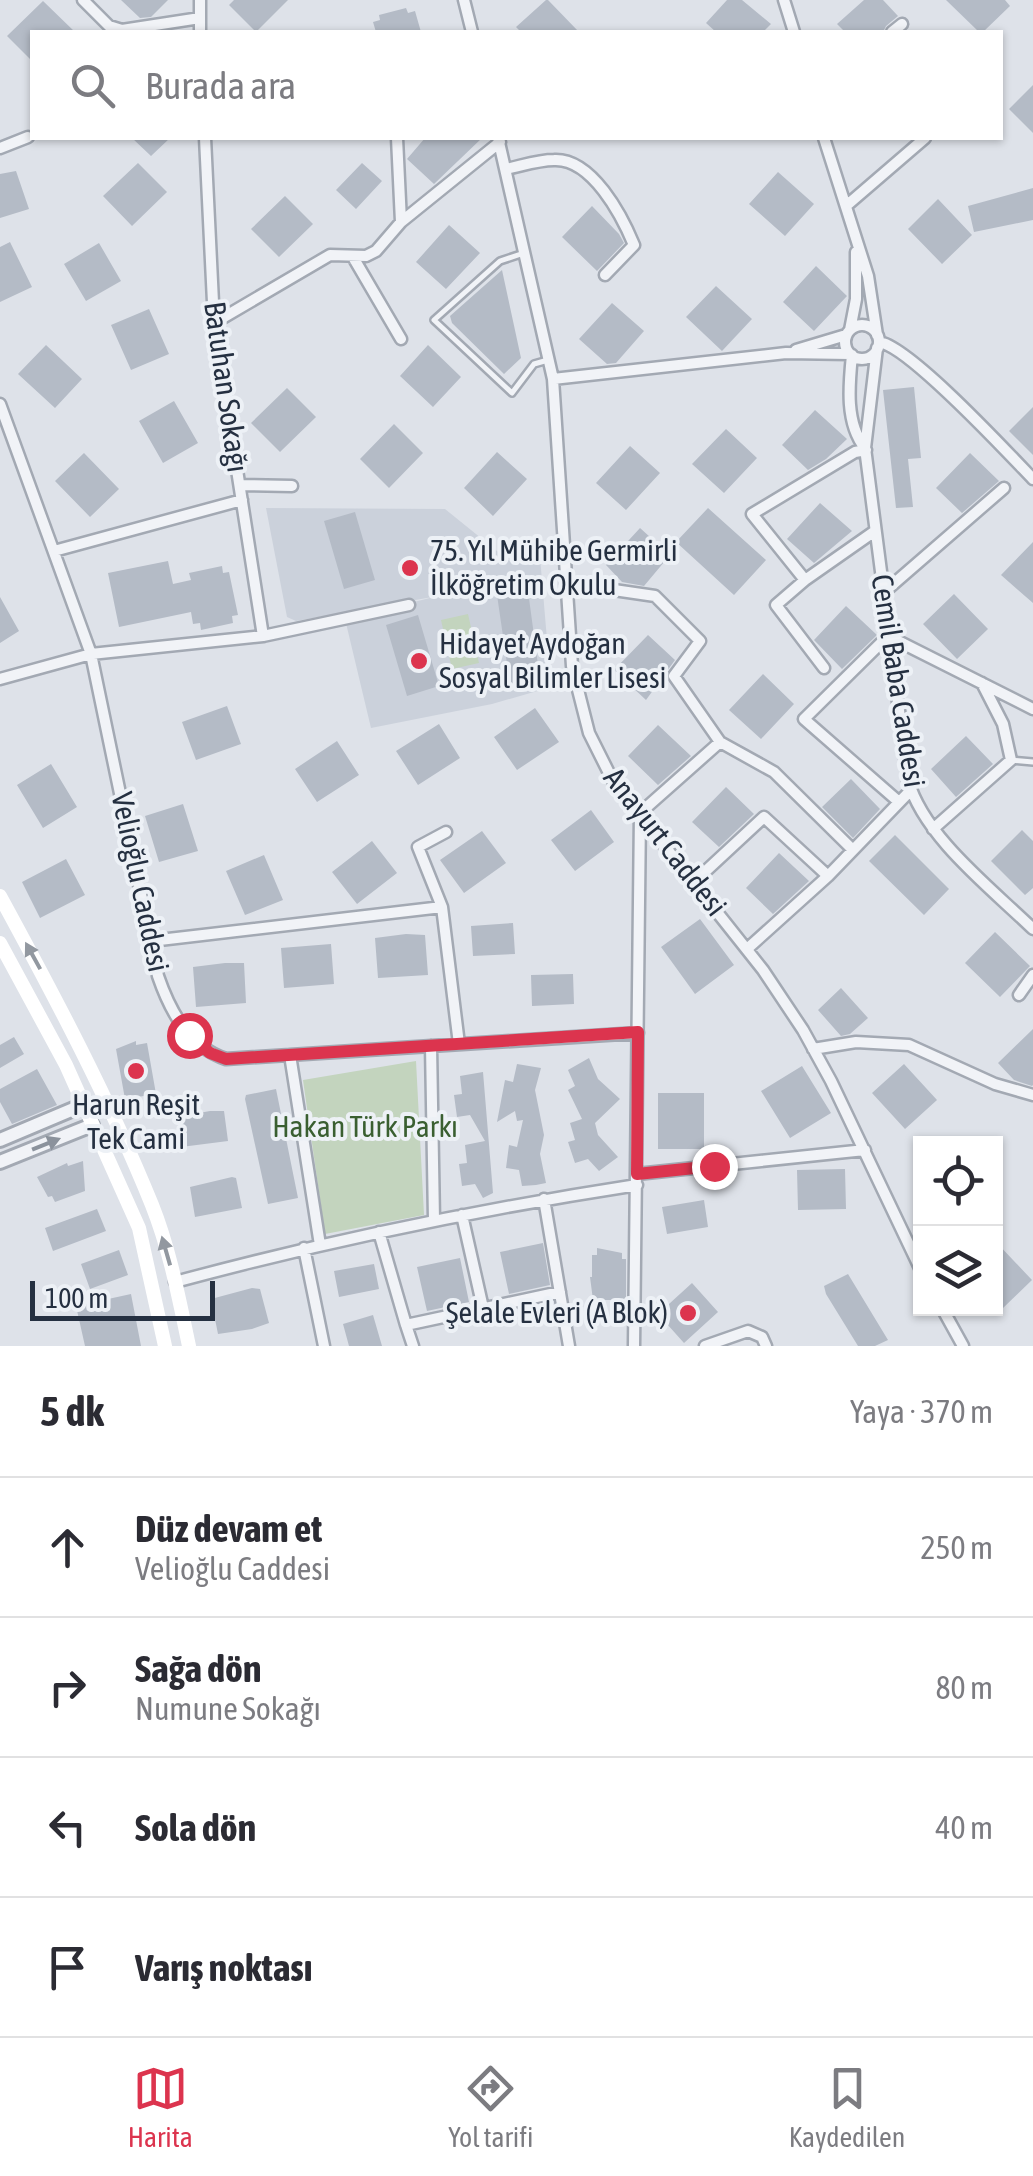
<!DOCTYPE html>
<html lang="tr">
<head>
<meta charset="utf-8">
<style>
	:root { --surface:#fff; --page:#f2f2f3; --text:#2b2b33; --muted:#7c7c81; --line:#e1e1e2; --accent:#dc344e }
	body { margin:0; font-family:"Asap Condensed",sans-serif; background:var(--page); color:var(--text) }
	.controls { position:absolute; right:30px; bottom:30px; display:grid; overflow:hidden; border-radius:0px; box-shadow:0 2px 8px #0004 }
	.controls button { width:90px; height:90px; display:grid; place-items:center; padding:0; border:0; border-bottom:2px solid var(--line); background:var(--surface); color:var(--text); font:50px sans-serif }
	.scale { position:absolute; left:30px; bottom:25px; width:185px; box-sizing:border-box; padding-left:10px; border:5px solid #253041; border-top:0; font-size:28px; line-height:35px; white-space:nowrap; color:#253041; -webkit-text-stroke:8px #edf1f6; paint-order:stroke }
	.stop { position:absolute; width:30px; height:30px; margin:-22px; border:8px solid #dc344e; border-radius:50%; background:#fff }
	.stop.end { background:#dc344e; border-color:#fff; box-shadow:0 2px 10px #0008 }
	.list { margin:0; padding:0; list-style:none }
	h2 { display:flex; justify-content:space-between; align-items:center; height:130px; margin:0; padding:0 40px; font-size:42px }
	h2 small { font-size:32px; font-weight:400; color:var(--muted) }
	.list li { display:grid; grid-template-columns:65px 1fr auto; gap:30px; align-items:center; box-sizing:border-box; height:140px; padding:0 40px; border-top:2px solid var(--line) }
	.list b { display:block; font-size:38px; white-space:nowrap }
	.list p { margin:0; font-size:32px; white-space:nowrap; color:var(--muted) }
	.list em { font-size:32px; font-style:normal; color:var(--muted) }
	.icon { flex:none; width:55px; height:55px; fill:none; stroke:currentColor; stroke-width:2; stroke-linecap:round; stroke-linejoin:round }
	.map { position:relative; flex:none; width:1033px; height:1346px; overflow:hidden }
	.search { position:absolute; background:var(--surface); box-shadow:0 2px 8px #0004; left:30px; right:30px; top:30px; height:110px; display:flex; align-items:center; gap:25px; box-sizing:border-box; padding:0 35px; border-radius:0px; color:var(--muted); font-size:38px }
	.sheet { height:690px; background:var(--surface) }
	nav { display:flex; justify-content:space-around; align-items:center; box-sizing:border-box; height:140px; border-top:2px solid var(--line); background:var(--surface); font-size:28px; color:var(--muted) }
	nav a { display:grid; justify-items:center; gap:5px }
	nav .on { color:var(--accent) }
	.map>svg:first-child { display:block }
	.built { fill:#cbd1db }
	.green { fill:#c3d4be }
	.building { fill:#b4bbc6 }
	.lines { fill:none; stroke-linecap:round; stroke-linejoin:round }
	.service-casing { stroke:#a3a9b3; stroke-width:10 }
	.minor-casing { stroke:#a3a9b3; stroke-width:15 }
	.tertiary-casing { stroke:#a3a9b3; stroke-width:18 }
	.service { stroke:#f1f3f7; stroke-width:5 }
	.minor { stroke:#f1f3f7; stroke-width:10 }
	.tertiary { stroke:#f1f3f7; stroke-width:12 }
	.secondary { stroke:#fff; stroke-width:14 }
	.oneway { fill:#9298a0 }
	.oneway2 { fill:#8b929c }
	.route { stroke:#dc344e; stroke-width:12 }
	.poi-dot { fill:#dc344e; stroke:#edf1f6; stroke-width:4 }
	.labels { text-anchor:middle; stroke-width:8; stroke-linejoin:round; paint-order:stroke }
	.street-label { font-size:30px; fill:#253041; stroke:#edf1f6 }
	.poi-label { font-size:30px; fill:#253041; stroke:#edf1f6; text-anchor:start }
	.park-label { font-size:30px; fill:#3a5f31; stroke:#edf1f6 }
</style>
</head>
<body>
<div class="map">
<svg width="1033" height="1346" viewBox="0 0 1033 1346">
	<rect width="100%" height="100%" fill="#dee2e9"/>
	<path class="built" d="M266,508L445,509L512,563L540,557L551,687L492,704L371,728L345,619L438,596L296,621L287,617Z"/>
	<path class="green" d="M468,614L479,663L452,669L441,620Z
		M416,1061L424,1215L325,1234L303,1080Z"/>
	<path class="building" d="M121,0H168L151,17L140,18Z
		M234,0H288L256,32L229,5Z
		M546,0H548L579,32H521L516,27Z
		M727,0H742L771,24L763,32H716L706,23Z
		M864,0H883L898,16L886,26L883,32H845L837,24Z
		M946,0H1005L1010,6L983,32H979Z
		M43,1L75,32H32V61L7,36Z
		M406,8L408,13L415,11L421,32H376L373,22L380,20L379,15Z
		M1033,85V133L1009,109Z
		M132,138H170L151,156Z
		M425,138H482L434,184L407,159Z
		M138,163L167,192L132,226L103,196Z
		M362,163L382,181L356,209L336,190Z
		M16,171L29,209L0,218V174Z
		M778,172L814,204L785,236L749,204Z
		M1033,188V220L974,232L968,206Z
		M285,196L313,224L279,257L251,229Z
		M938,199L972,235L942,264L908,229Z
		M592,206L619,234L624,243L597,271L562,237Z
		M449,225L480,253L446,289L416,262Z
		M10,242L32,287L0,302V247Z
		M99,243L121,281L86,301L64,264Z
		M816,266L847,296L814,331L783,302Z
		M502,270L521,358L504,374L452,323L450,316Z
		M716,286L752,319L722,351L686,317Z
		M612,303L644,331L616,363L607,364L579,339Z
		M149,309L169,354L131,370L111,325Z
		M46,345L82,379L55,408L18,374Z
		M428,345L461,377L433,407L400,376Z
		M914,387L921,458L908,459L913,507L896,508L883,390Z
		M287,388L316,417L280,452L251,423Z
		M174,401L198,443L163,463L139,421Z
		M1033,407V455L1009,431Z
		M815,410L847,439L826,459L808,470L782,445Z
		M394,424L423,453L389,488L360,459Z
		M726,429L757,458L724,493L692,464Z
		M630,446L660,473L626,510L596,483Z
		M497,452L527,479L493,516L464,488Z
		M84,453L119,489L90,517L55,481Z
		M970,453L999,481L962,513L936,488Z
		M820,503L852,531L814,563L787,539Z
		M708,508L766,560L734,595L676,542Z
		M355,512L375,580L344,589L324,521Z
		M640,528L670,555L644,586L622,582L606,565Z
		M1033,542V603L1001,575Z
		M168,561L173,584L191,580L189,573L222,566L223,573L229,572L238,615L232,616L233,623L201,630L200,623L193,624L191,612L119,627L108,573Z
		M528,591L540,680L510,684L497,595Z
		M954,594L988,629L957,659L923,624Z
		M0,597L19,631L0,643Z
		M846,606L877,635L842,669L814,640Z
		M418,615L439,686L407,696L386,625Z
		M648,635L675,660L646,700L614,670Z
		M763,674L794,704L761,739L729,710Z
		M227,706L241,744L196,760L182,722Z
		M535,708L559,742L517,770L494,737Z
		M439,724L460,758L418,785L396,751Z
		M658,725L691,756L658,785L628,756Z
		M966,736L993,764L956,797L931,769Z
		M337,741L359,775L317,802L295,769Z
		M51,764L77,807L43,828L17,785Z
		M851,779L880,809L853,838L822,807Z
		M726,787L754,814L719,847L692,822Z
		M183,804L198,851L159,862L145,816Z
		M591,810L614,842L575,871L551,840Z
		M1022,830L1033,841V888L1025,895L991,861Z
		M482,831L506,863L464,893L440,860Z
		M895,835L949,889L924,915L869,861Z
		M372,841L397,873L357,904L332,872Z
		M779,853L809,881L773,914L746,888Z
		M264,855L283,900L245,915L226,871Z
		M66,859L85,895L40,918L22,882Z
		M700,919L734,965L695,994L661,947Z
		M513,923L515,954L473,956L471,926Z
		M995,932L1030,966L1000,997L965,963Z
		M406,934L425,935L428,975L378,978L375,938Z
		M331,944L334,984L284,988L281,948Z
		M225,963H244L246,1003L196,1007L193,967Z
		M573,974L574,1004L532,1006L531,975Z
		M841,988L868,1018L850,1034L841,1036L818,1010Z
		M1033,1029V1085L1032,1086L1014,1080L998,1063Z
		M14,1037L24,1054L0,1068V1045Z
		M136,1041V1045L147,1043L156,1094L125,1099L116,1049Z
		M589,1058L598,1079L620,1099L595,1123L598,1135L618,1157L599,1171L588,1159L575,1163L568,1142L575,1140L570,1123L582,1119L568,1090L575,1086L568,1070Z
		M517,1064L541,1068L535,1090L544,1135L540,1154L546,1183L536,1185L522,1186L519,1170L506,1168L509,1145L517,1147L523,1120L517,1121L515,1111L497,1122L505,1080L513,1082Z
		M904,1064L937,1100L905,1129L872,1093Z
		M802,1066L831,1113L790,1138L761,1091Z
		M37,1069L57,1105L12,1124L0,1102V1089Z
		M483,1072L493,1193L483,1198L475,1184L462,1186L459,1164L467,1163L465,1145L485,1141L470,1115L457,1117L454,1095L462,1094L460,1076Z
		M276,1089L298,1198L268,1204L245,1099L246,1095Z
		M658,1093H704V1149H658Z
		M210,1111H224L228,1141L181,1147L177,1117Z
		M83,1161L85,1191L55,1202L52,1196L48,1197L37,1177L67,1163L68,1166Z
		M845,1169L846,1209L798,1210L797,1170Z
		M232,1177L236,1178L242,1208L195,1217L190,1187Z
		M704,1200L708,1227L667,1234L662,1207Z
		M97,1209L106,1231L53,1251L45,1228Z
		M996,1242L1032,1280L1003,1308L996,1300Z
		M543,1243L550,1285L509,1294L500,1252Z
		M597,1248L622,1253V1259H626V1300H593L590,1277H592V1255H597Z
		M119,1250L128,1275L90,1289L81,1264Z
		M460,1258L469,1302L427,1311L417,1267Z
		M374,1264L379,1289L339,1297L334,1271Z
		M848,1274L888,1340L875,1346H858L826,1294L824,1286Z
		M692,1283L718,1312L684,1343L658,1314Z
		M252,1288L260,1289L269,1323L252,1329L218,1334L211,1299Z
		M131,1294L141,1346H85L76,1306Z
		M373,1315L382,1346H349L343,1324Z"/>
	<g class="lines">
		<g class="service-casing">
			<path id="service" d="M524,253L500,261L434,320L512,393L534,364L548,360
				M1011,760L1033,762"/>
		</g>
		<g class="minor-casing">
			<path id="minor" d="M83,0L109,26L122,30L200,18
				M200,0V32
				M464,0L472,32
				M784,0L794,32
				M892,32L902,24
				M205,138L214,323L263,636
				M397,138L401,222
				M498,138L553,379L572,666L589,733L613,781L763,970L803,1030L831,1081L920,1268
				M824,138L868,276L877,335
				M0,148L28,137
				M506,169C521,166 538,160 554,160C592,158 622,216 634,245L605,275
				M846,206L925,138
				M353,257L401,339
				M214,323L330,255L366,256L376,251L401,222L500,142
				M845 342a17 17 0 1 1 34 0a17 17 0 1 1-34 0Z
				M850,330L856,299V252
				M879,342C909,346 1007,452 1033,479
				M877,348L865,448L908,780C924,837 991,888 1033,929
				M796,350L846,335
				M852,355C849,385 845,423 865,448
				M553,379L786,353L850,354
				M0,404L91,654L158,976C170,1011 189,1047 226,1059L638,1033
				M866,450L855,452L752,514L805,580L875,531
				M240,485L292,486
				M54,551L242,500
				M805,580L776,605L824,668
				M566,583L655,596L700,641L674,676L720,742L774,772L853,850
				M883,593L1004,488
				M0,679L91,654L263,636L409,605
				M899,802L804,719L888,636L1033,709
				M933,829L1011,760L1003,724L982,683
				M446,832L418,847L442,907L459,1044
				M695,881L764,817L828,876
				M151,941L442,907
				M747,949L828,876L911,790
				M1019,995L1033,975
				M431,1046L434,1220
				M813,1049L856,1042L909,1045L995,1084L1033,1095
				M290,1055L320,1245
				M637,1174L865,1150
				M544,1199L569,1346
				M462,1215L483,1308
				M379,1232L406,1325L560,1292
				M304,1248L324,1346
				M175,1282C327,1241 481,1209 637,1185
				M942,1308L963,1346
				M406,1325L413,1346
				M634,1346L640,813L720,742
				M705,1346L748,1331L762,1337L766,1346"/>
		</g>
		<g class="tertiary-casing">
			<path id="tertiary" d="M0,1140L83,1105
				M0,1162L92,1125"/>
		</g>
		<use href="#service" class="service"/>
		<use href="#minor" class="minor"/>
		<use href="#tertiary" class="tertiary"/>
		<path class="secondary" d="M0,896C55,997 109,1099 152,1205C170,1250 179,1299 189,1346
			M0,943L66,1065L139,1228L165,1346"/>
	</g>
	<defs><path id="oneway-solid" d="M-6-.8H1V-3.2L6.5 0L1 3.2V.8H-6Z" transform="scale(2.5)"/></defs>
	<g class="oneway">
		<use href="#oneway-solid" transform="translate(33 956) rotate(-119)"/>
		<use href="#oneway-solid" transform="translate(166 1251) rotate(-106)"/>
	</g>
	<use class="oneway2" href="#oneway-solid" transform="translate(46 1144) rotate(-22)"/>
	<g class="lines">
		<path class="route" d="M189,1035L210,1053L226,1059L638,1032L637,1174L714,1166"/>
	</g>
	<g class="poi-dot">
		<circle cx="410" cy="568" r="10"/>
		<circle cx="419" cy="661" r="10"/>
		<circle cx="136" cy="1071" r="10"/>
		<circle cx="688" cy="1313" r="10"/>
	</g>
	<g class="labels">
		<g class="street-label">
			<text transform="translate(226 387) rotate(82)" y="10">Batuhan Sokağı</text>
			<text transform="translate(898 681) rotate(81)" y="10">Cemil Baba Caddesi</text>
			<text transform="translate(665 842) rotate(52)" y="10">Anayurt Caddesi</text>
			<text transform="translate(140 882) rotate(78)" y="10">Velioğlu Caddesi</text>
		</g>
		<g class="poi-label">
			<text x="430" y="561">75. Yıl Mühibe Germirli<tspan x="430" dy="34">İlköğretim Okulu</tspan></text>
			<text x="439" y="654">Hidayet Aydoğan<tspan x="439" dy="34">Sosyal Bilimler Lisesi</tspan></text>
			<text x="136" y="1115" text-anchor="middle">Harun Reşit<tspan x="136" dy="34">Tek Cami</tspan></text>
			<text x="668" y="1323" text-anchor="end">Şelale Evleri (A Blok)</text>
		</g>
		<g class="park-label">
			<text x="365" y="1137">Hakan Türk Parkı</text>
		</g>
	</g>
</svg>
<div class="controls">
<button><svg class="icon" aria-label="locate" viewBox="0 0 24 24"><circle cx="12" cy="12" r="6"/><path d="M12 2v4M12 18v4M2 12h4M18 12h4"/></svg></button>
<button><svg class="icon" aria-label="layers" viewBox="0 0 24 24"><path d="M12 4l9 5-9 5-9-5zM3 14l9 5 9-5"/></svg></button>
</div>
<div class="scale">100 m</div>
<div class="stop" style="left:189px;top:1035px"></div>
<div class="stop end" style="left:714px;top:1166px"></div>
<div class="search"><svg class="icon" aria-label="search" viewBox="0 0 24 24"><circle cx="10" cy="10" r="6"/><path d="M15 15l6 6"/></svg>Burada ara</div>
</div>
<section class="sheet">
<h2>5 dk<small>Yaya · 370 m</small></h2>
<ul class="list">
<li><svg class="icon" aria-label="ahead" viewBox="0 0 24 24"><path d="M12 20V5M6 11l6-6 6 6"/></svg><div><b>Düz devam et</b><p>Velioğlu Caddesi</p></div><em>250 m</em></li>
<li><svg class="icon" aria-label="right" viewBox="0 0 24 24"><path d="M7 20v-9h11M14 6l5 5-5 5"/></svg><div><b>Sağa dön</b><p>Numune Sokağı</p></div><em>80 m</em></li>
<li><svg class="icon" aria-label="left" viewBox="0 0 24 24"><path d="M17 20v-9H6M10 6l-5 5 5 5"/></svg><div><b>Sola dön</b></div><em>40 m</em></li>
<li><svg class="icon" aria-label="arrive" viewBox="0 0 24 24"><path d="M6 21V4h12l-3 4 3 4H6"/></svg><div><b>Varış noktası</b></div></li>
</ul>
</section>
<nav>
<a class="on"><svg class="icon" aria-label="map" viewBox="0 0 24 24"><path d="M3 6l6-2 6 2 6-2v14l-6 2-6-2-6 2zM9 4v14M15 6v14"/></svg>Harita</a>
<a><svg class="icon" aria-label="directions" viewBox="0 0 24 24"><path d="M12 3l9 9-9 9-9-9zM9 14v-3h6M13 9l2 2-2 2"/></svg>Yol tarifi</a>
<a><svg class="icon" aria-label="saved" viewBox="0 0 24 24"><path d="M7 4h10v16l-5-4-5 4z"/></svg>Kaydedilen</a>
</nav>
</body>
</html>
